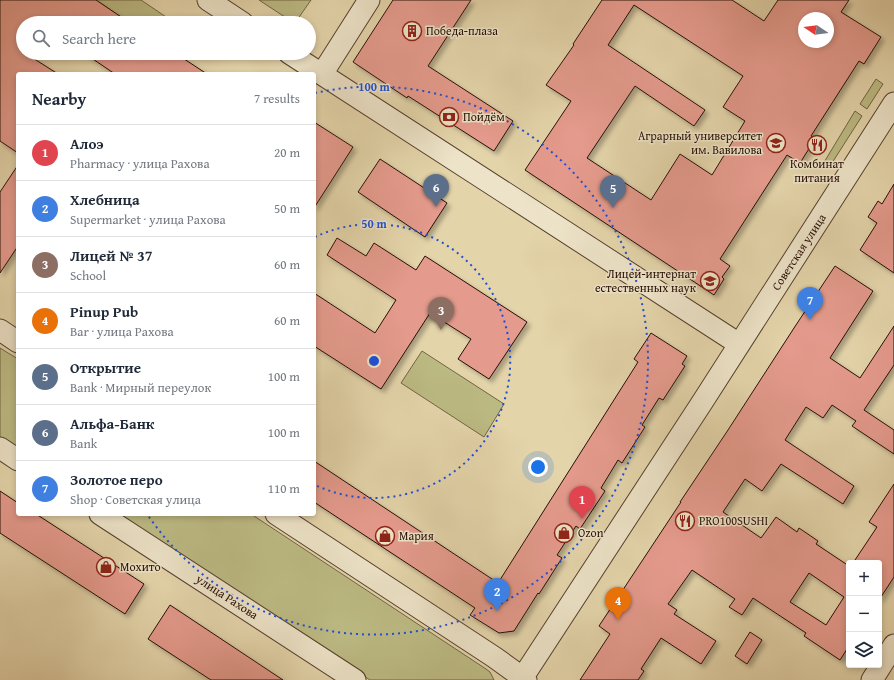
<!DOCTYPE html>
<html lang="en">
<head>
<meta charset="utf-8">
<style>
	:root { --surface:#fff; --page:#f6f6f7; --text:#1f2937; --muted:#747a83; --line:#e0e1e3; --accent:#0b8043 }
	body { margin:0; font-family:"Gentium Book Plus",serif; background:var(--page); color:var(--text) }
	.controls { position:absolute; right:12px; bottom:12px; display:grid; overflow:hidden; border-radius:4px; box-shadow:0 2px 6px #0003 }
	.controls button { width:36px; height:36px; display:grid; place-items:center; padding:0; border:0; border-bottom:1px solid var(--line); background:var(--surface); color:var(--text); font:20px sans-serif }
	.compass { position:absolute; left:798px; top:12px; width:36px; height:36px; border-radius:50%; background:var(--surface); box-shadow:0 2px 6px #0003; rotate:283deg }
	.you { position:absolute; left:538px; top:467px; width:14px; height:14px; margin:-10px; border:3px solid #fff; border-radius:50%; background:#1a73e8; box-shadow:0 0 0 6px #1a73e833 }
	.badge { display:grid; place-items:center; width:26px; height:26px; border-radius:50%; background:var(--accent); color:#fff; font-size:13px; font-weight:700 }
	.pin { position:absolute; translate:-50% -33px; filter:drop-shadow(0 1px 2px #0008) }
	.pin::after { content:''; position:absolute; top:21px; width:14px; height:12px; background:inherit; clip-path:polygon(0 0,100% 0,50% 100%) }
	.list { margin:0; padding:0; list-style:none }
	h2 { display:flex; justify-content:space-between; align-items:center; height:52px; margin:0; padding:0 16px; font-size:17px }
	h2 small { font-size:13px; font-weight:400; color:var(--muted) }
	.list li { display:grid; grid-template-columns:26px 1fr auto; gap:12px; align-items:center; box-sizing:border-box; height:56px; padding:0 16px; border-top:1px solid var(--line) }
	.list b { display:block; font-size:15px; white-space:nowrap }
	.list p { margin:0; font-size:13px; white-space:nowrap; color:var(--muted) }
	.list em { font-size:13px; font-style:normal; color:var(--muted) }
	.icon { flex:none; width:22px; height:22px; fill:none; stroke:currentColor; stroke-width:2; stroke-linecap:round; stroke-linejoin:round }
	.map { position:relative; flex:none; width:894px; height:680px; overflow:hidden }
	.search { position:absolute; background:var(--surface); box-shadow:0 2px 6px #0003; left:16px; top:16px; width:300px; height:44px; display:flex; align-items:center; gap:10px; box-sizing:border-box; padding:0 14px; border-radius:22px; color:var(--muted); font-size:15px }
	.panel { position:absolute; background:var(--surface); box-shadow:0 2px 6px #0003; left:16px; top:72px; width:300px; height:444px; border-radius:4px }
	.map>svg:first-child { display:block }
	.green { fill:#bcba83; stroke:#726444 }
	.building { fill:#e49a8c; stroke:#270f05; fill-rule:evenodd; filter:url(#shadow) }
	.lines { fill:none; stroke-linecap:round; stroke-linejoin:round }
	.minor-casing { stroke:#56402e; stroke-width:23 }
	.minor { stroke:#ede3c8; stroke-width:21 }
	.ring { fill:none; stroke:#1d4ed8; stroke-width:2; stroke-dasharray:2 4 }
	.labels { text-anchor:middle; stroke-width:3; stroke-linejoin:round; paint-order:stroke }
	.poi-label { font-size:12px; fill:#270f05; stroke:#ede3c8; text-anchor:start }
	.street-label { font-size:12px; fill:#270f05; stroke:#ede3c8 }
	.centre { fill:#1d4ed8; stroke:#ede3c8; stroke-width:2 }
	.ring-label { font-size:12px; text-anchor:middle; font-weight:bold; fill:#1d4ed8; stroke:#ede3c8; stroke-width:3; stroke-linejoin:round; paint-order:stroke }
</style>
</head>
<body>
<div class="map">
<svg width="894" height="680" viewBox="0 0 894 680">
	<defs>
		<filter id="shadow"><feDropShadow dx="3.5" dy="3.5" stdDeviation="2" flood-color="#0004"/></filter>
	</defs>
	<rect width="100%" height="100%" fill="#e4d4aa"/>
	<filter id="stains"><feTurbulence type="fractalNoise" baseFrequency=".005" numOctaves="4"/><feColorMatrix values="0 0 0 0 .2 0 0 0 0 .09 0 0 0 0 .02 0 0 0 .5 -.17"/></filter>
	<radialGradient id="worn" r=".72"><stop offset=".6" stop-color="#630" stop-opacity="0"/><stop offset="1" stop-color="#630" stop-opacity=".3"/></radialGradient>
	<path class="green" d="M96,0H141L175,23H130Z
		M259,0H311L295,23H294Z
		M876,79L883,84L867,109L860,104Z
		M855,111L862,116L832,163L826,167L820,169Z
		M0,348L18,359V450L0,438Z
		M422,351L504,404L484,437L401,383Z
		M116,514H251L486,669L490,672L494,680H370Z"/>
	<path class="building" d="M0,0H96L130,23H23V53H25L58,74H18V153L0,141Z
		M393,0H471L428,66L513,121L494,151L408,96L407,98L353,62Z
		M602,0H732L764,21L778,0H849L841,12L881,37L864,64L859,61L811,136L815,139L800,163L787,155L720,259L730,266L722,277L724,279L714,295L525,170L571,101L546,85L574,45L573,44ZM634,5L743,76L723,107L745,121L712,175L680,154L651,200L587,158L635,86L694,126L705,110L608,45ZM804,18H828V42H804Z
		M84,53H175L207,74H115Z
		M314,122L353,147L314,208Z
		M380,159L447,203L425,237L358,192Z
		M18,165V246L0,273V192Z
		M894,184V273L860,250L877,223L868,217L878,201L882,204Z
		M337,238L366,256L374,243L416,270L425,256L527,322L489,379L458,359L471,339L430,313L381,389L314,346V293L375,333L396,300L327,255Z
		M835,266L873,291L830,358L860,378L894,326V365L864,410L894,430V454L852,426L856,421L832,405L823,418L806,407L785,440L854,486L843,504L781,464L762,491L745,479L723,512L761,538L776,517L797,532L799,528L818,541L816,544L849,566V646L840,660L804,636L806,633L753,598L742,615L729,607L735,599L692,570L668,604L677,610L674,614L716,641L701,664L661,638L641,669L644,671L638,680H580L610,634L599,626L681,502H680L728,430L794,328ZM809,573L844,597L826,625L790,602Z
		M651,333L687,356L682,364L685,366L663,400L659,398L642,425L645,427L622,463L618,460L601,488L605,491L580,529L576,526L557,555L562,558L539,594L538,593L514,631L499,633L470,615L475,608L314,502V461L498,583L638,362L634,359Z
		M894,484V577L879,600V563H853L877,527L869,522Z
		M0,491L18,503V514H36L144,584L125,614L0,533Z
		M170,605L283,680H211L148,639Z
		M750,632L762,640L747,664L735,656Z"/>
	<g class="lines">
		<g class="minor-casing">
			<path id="minor" d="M208,0L243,23
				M289,53L739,344
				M322,74L369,0
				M0,330L18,342
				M0,448L18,460
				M100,514L355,680
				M276,514L494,657L526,680
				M521,680L703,401L894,103
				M872,680L894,645"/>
		</g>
		<use href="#minor" class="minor"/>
	</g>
	<g class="ring">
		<path d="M315 237A137 137 0 1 1 315 485"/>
		<path d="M315 93A274 274 0 1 1 147 514"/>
	</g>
	<defs>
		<g id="building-ring" transform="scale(1)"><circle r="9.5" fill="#ede3c8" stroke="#8f2418" stroke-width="1.5"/><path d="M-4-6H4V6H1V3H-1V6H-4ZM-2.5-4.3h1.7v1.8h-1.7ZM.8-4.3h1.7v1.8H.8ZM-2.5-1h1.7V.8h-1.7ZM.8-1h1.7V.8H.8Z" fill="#8f2418"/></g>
		<g id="bank-ring" transform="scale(1)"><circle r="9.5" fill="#ede3c8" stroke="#8f2418" stroke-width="1.5"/><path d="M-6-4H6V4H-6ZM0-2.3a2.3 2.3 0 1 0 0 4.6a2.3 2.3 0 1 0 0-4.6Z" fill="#8f2418"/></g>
		<g id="university-ring" transform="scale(1)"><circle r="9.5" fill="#ede3c8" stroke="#8f2418" stroke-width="1.5"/><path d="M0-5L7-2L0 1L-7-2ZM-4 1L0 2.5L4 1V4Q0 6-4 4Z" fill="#8f2418"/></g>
		<g id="restaurant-ring" transform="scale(1)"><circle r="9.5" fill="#ede3c8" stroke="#8f2418" stroke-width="1.5"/><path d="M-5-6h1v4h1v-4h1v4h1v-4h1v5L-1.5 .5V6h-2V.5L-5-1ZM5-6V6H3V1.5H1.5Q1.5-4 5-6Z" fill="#8f2418"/></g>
		<g id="school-ring" transform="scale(1)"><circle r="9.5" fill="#ede3c8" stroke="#8f2418" stroke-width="1.5"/><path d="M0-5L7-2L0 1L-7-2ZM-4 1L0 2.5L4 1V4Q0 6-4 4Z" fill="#8f2418"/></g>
		<g id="shop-ring" transform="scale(1)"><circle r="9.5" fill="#ede3c8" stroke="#8f2418" stroke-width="1.5"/><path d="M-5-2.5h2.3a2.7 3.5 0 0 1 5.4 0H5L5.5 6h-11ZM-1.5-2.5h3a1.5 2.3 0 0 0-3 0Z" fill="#8f2418"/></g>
	</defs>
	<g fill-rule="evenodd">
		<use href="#building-ring" x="412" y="31"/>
		<use href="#bank-ring" x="449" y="117"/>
		<use href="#university-ring" x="776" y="143"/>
		<use href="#restaurant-ring" x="817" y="145"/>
		<use href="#school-ring" x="710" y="281"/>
		<use href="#restaurant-ring" x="685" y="521"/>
		<use href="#shop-ring" x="564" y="533"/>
		<use href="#shop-ring" x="385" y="536"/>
		<use href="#shop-ring" x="106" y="567"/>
	</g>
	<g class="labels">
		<g class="poi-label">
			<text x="426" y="35">Победа-плаза</text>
			<text x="463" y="121">Пойдём</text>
			<text x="762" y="140" text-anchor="end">Аграрный университет<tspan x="762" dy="14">им. Вавилова</tspan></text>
			<text x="817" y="168" text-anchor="middle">Комбинат<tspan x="817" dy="14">питания</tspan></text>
			<text x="696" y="278" text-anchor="end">Лицей-интернат<tspan x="696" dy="14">естественных наук</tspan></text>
			<text x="699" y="525">PRO100SUSHI</text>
			<text x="578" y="537">Ozon</text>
			<text x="399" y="540">Мария</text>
			<text x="120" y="571">Мохито</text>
		</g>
		<g class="street-label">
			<text transform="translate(799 252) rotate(-57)" y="4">Советская улица</text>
			<text transform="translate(227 597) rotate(33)" y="4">улица Рахова</text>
		</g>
	</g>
	<circle cx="374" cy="361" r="6" class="centre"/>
	<g class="ring-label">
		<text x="374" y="91">100 m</text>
		<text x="374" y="228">50 m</text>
	</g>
	<rect width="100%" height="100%" filter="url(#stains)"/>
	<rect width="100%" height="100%" fill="url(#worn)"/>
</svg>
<div class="controls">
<button>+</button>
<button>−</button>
<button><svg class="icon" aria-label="layers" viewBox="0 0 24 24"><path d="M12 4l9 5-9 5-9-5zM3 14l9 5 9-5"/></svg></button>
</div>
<svg class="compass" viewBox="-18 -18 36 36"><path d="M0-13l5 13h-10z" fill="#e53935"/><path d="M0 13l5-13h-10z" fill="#747a83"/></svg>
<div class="you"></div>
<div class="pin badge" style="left:582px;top:519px;background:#e0444e">1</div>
<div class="pin badge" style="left:497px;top:611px;background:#3f7fe0">2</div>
<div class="pin badge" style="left:441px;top:330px;background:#8d6e63">3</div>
<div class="pin badge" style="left:618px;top:620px;background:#e8710a">4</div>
<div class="pin badge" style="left:613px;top:208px;background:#5c6f8a">5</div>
<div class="pin badge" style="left:436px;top:207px;background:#5c6f8a">6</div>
<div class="pin badge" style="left:810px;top:320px;background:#3f7fe0">7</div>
<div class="search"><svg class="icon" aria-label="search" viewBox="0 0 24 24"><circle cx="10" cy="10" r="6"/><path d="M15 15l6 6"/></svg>Search here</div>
<section class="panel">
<h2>Nearby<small>7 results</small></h2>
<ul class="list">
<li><span class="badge" style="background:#e0444e">1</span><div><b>Алоэ</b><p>Pharmacy · улица Рахова</p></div><em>20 m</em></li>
<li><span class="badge" style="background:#3f7fe0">2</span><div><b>Хлебница</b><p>Supermarket · улица Рахова</p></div><em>50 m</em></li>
<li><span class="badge" style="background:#8d6e63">3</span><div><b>Лицей № 37</b><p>School</p></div><em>60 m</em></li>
<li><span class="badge" style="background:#e8710a">4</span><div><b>Pinup Pub</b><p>Bar · улица Рахова</p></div><em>60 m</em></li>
<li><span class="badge" style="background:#5c6f8a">5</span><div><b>Открытие</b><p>Bank · Мирный переулок</p></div><em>100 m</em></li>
<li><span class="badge" style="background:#5c6f8a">6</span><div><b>Альфа-Банк</b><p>Bank</p></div><em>100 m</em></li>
<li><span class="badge" style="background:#3f7fe0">7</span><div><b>Золотое перо</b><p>Shop · Советская улица</p></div><em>110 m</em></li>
</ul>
</section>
</div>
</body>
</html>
